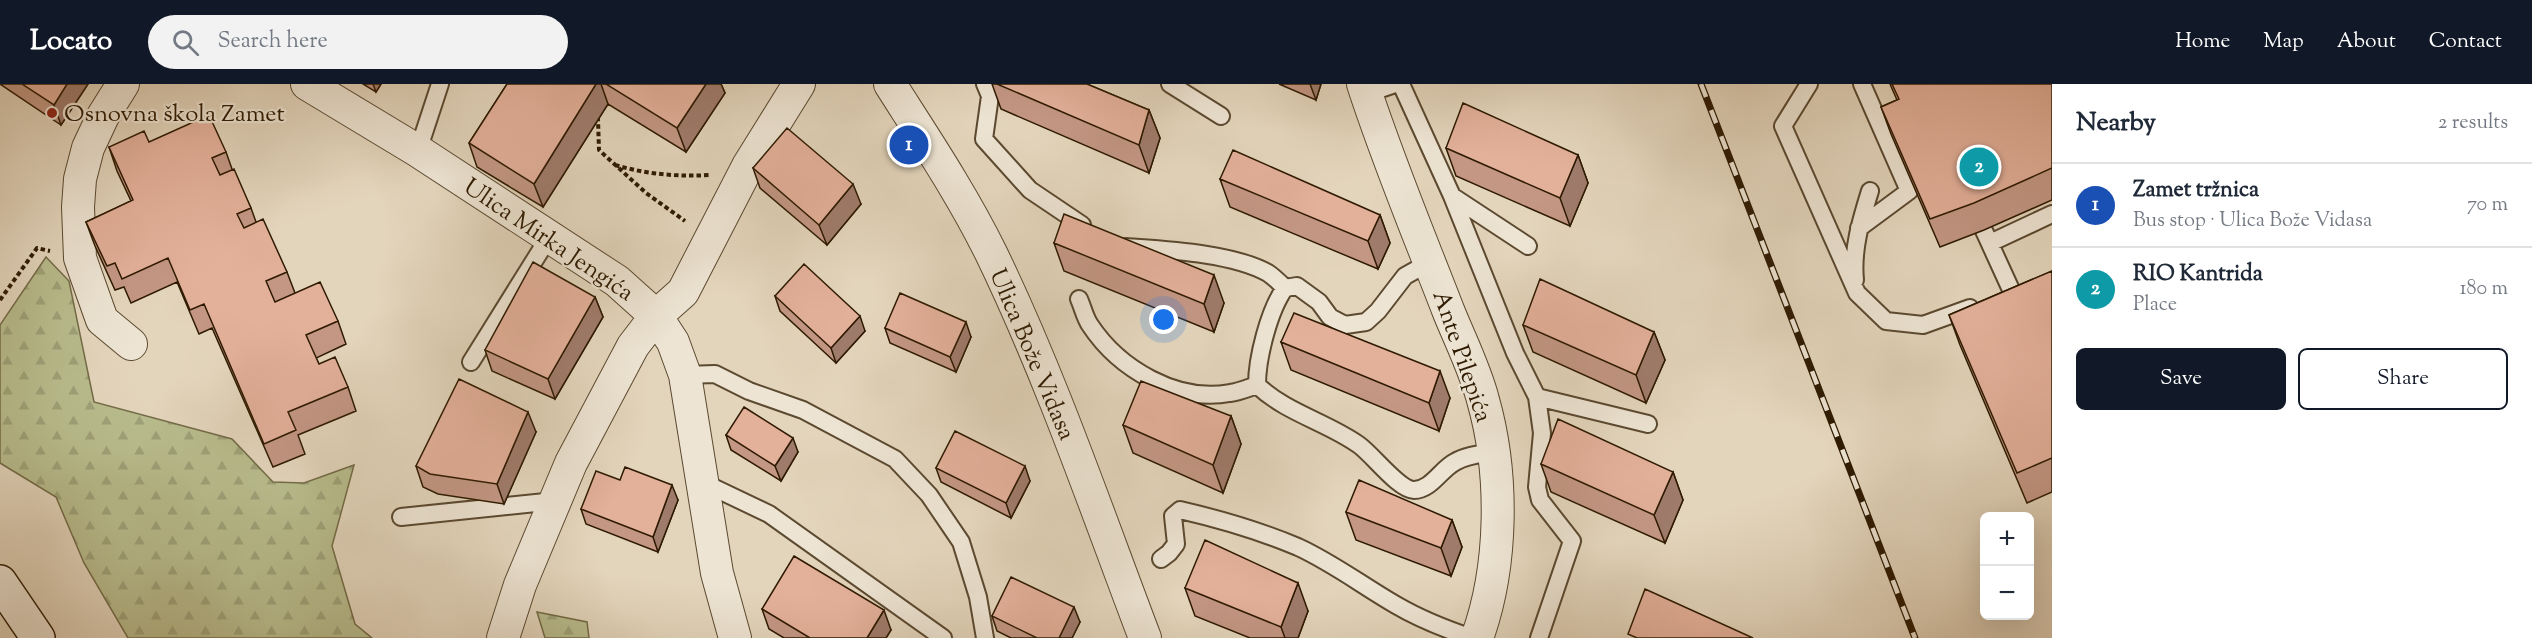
<!DOCTYPE html>
<html lang="en">
<head>
<meta charset="utf-8">
<style>
	:root { --surface:#fff; --page:#f2f2f3; --text:#1f2937; --muted:#747a83; --line:#e0e1e3; --accent:#111827 }
	body { margin:0; font-family:"Sorts Mill Goudy",serif; background:var(--page); color:var(--text) }
	.controls { position:absolute; right:18px; bottom:18px; display:grid; overflow:hidden; border-radius:9px; box-shadow:0 6px 24px #0002 }
	.controls button { width:54px; height:54px; display:grid; place-items:center; padding:0; border:0; border-bottom:2px solid var(--line); background:var(--surface); color:var(--text); font:30px sans-serif }
	.you { position:absolute; left:1164px; top:236px; width:21px; height:21px; margin:-15px; border:4px solid #fff; border-radius:50%; background:#1a73e8; box-shadow:0 0 0 9px #1a73e833 }
	.badge { display:grid; place-items:center; width:39px; height:39px; border-radius:50%; background:var(--accent); color:#fff; font-size:20px; font-weight:700 }
	.pin { position:absolute; translate:-50% -50%; border:3px solid #fff; box-shadow:0 2px 6px #0006 }
	.list { margin:0; padding:0; list-style:none }
	h2 { display:flex; justify-content:space-between; align-items:center; height:78px; margin:0; padding:0 24px; font-size:26px }
	h2 small { font-size:20px; font-weight:400; color:var(--muted) }
	.list li { display:grid; grid-template-columns:39px 1fr auto; gap:18px; align-items:center; box-sizing:border-box; height:84px; padding:0 24px; border-top:2px solid var(--line) }
	.list b { display:block; font-size:22px; white-space:nowrap }
	.list p { margin:0; font-size:20px; white-space:nowrap; color:var(--muted) }
	.list em { font-size:20px; font-style:normal; color:var(--muted) }
	.actions { display:flex; gap:12px; padding:18px 24px }
	.actions a { flex:1; padding:14px 0; border:2px solid var(--accent); border-radius:9px; text-align:center; font-size:21px; color:var(--accent) }
	.actions .main { background:var(--accent); color:#fff }
	.icon { flex:none; width:33px; height:33px; fill:none; stroke:currentColor; stroke-width:2; stroke-linecap:round; stroke-linejoin:round }
	.map { position:relative; flex:none; width:2052px; height:554px; overflow:hidden }
	header { display:flex; align-items:center; gap:36px; box-sizing:border-box; height:84px; padding:0 30px; background:var(--accent); color:#fff }
	header strong { font-size:28px }
	nav { display:flex; gap:33px; margin-inline-start:auto; font-size:21px }
	.search { width:420px; height:54px; background:var(--page); display:flex; align-items:center; gap:15px; box-sizing:border-box; padding:0 21px; border-radius:33px; color:var(--muted); font-size:22px }
	main { display:flex }
	aside { flex:1; background:var(--surface) }
	.map>svg:first-child { display:block }
	.forest { fill:url(#forest-firs); stroke:#736b47; stroke-width:1.5 }
	.lines { fill:none; stroke-linecap:round; stroke-linejoin:round }
	.service-casing { stroke:#5b4930; stroke-width:20 }
	.minor-casing { stroke:#5b4930; stroke-width:34 }
	.secondary-casing { stroke:#2e1a01; stroke-width:36 }
	.path { stroke:#2e1a01; stroke-width:4; stroke-dasharray:4.5 3; stroke-linecap:butt }
	.service { stroke:#ede4d3; stroke-width:16 }
	.minor { stroke:#ede4d3; stroke-width:32 }
	.secondary { stroke:#ede4d3; stroke-width:33 }
	.rail-casing { stroke:#2e1a01; stroke-width:7 }
	.rail { stroke:#ede4d3; stroke-width:4.5; stroke-dasharray:14; stroke-linecap:butt }
	.wall { fill:#c39784; stroke:#2e1a01; stroke-width:1.5 }
	.shaded-wall { fill:#9f7b6c; stroke:#2e1a01; stroke-width:1.5 }
	.building { fill:#e3b09a; stroke:#2e1a01; stroke-width:1.5 }
	.poi-dot { fill:#8f2418; stroke:#ede4d3; stroke-width:2 }
	.labels { text-anchor:middle; stroke-width:4.5; stroke-linejoin:round; paint-order:stroke }
	.poi-label { font-size:24px; fill:#2e1a01; stroke:#ede4d3; text-anchor:start }
	.street-label { font-size:24px; fill:#2e1a01; stroke:#ede4d3 }
</style>
</head>
<body>
<header>
<strong>Locato</strong>
<div class="search"><svg class="icon" aria-label="search" viewBox="0 0 24 24"><circle cx="10" cy="10" r="6"/><path d="M15 15l6 6"/></svg>Search here</div>
<nav><a>Home</a><a>Map</a><a>About</a><a>Contact</a></nav>
</header>
<main>
<div class="map">
<svg width="2052" height="554" viewBox="0 0 2052 554">
	<defs>
		<pattern id="forest-firs" width="22" height="20" patternUnits="userSpaceOnUse" patternTransform="scale(1.5)"><rect width="22" height="20" fill="#b8bc8d"/><path d="M5 1l3.5 6h-7zM16 11l3.5 6h-7z" fill="#9ea178"/></pattern>
	</defs>
	<rect width="100%" height="100%" fill="#e3d5bc"/>
	<filter id="stains"><feTurbulence type="fractalNoise" baseFrequency=".00333" numOctaves="4"/><feColorMatrix values="0 0 0 0 .2 0 0 0 0 .09 0 0 0 0 .02 0 0 0 .5 -.17"/></filter>
	<radialGradient id="worn" r=".72"><stop offset=".6" stop-color="#630" stop-opacity="0"/><stop offset="1" stop-color="#630" stop-opacity=".3"/></radialGradient>
	<path class="forest" d="M46,173L69,197L94,318L232,355L273,398L304,399L354,381L332,462L355,540L372,554H128L84,479L56,413L0,379V241Z
		M537,528L587,538L589,554H545Z"/>
	<g class="lines">
		<g class="service-casing">
			<path id="service" d="M985,0L990,12L984,55L1030,106L1082,141
				M1170,0L1221,32
				M1401,0L1452,112L1515,269L1537,313L1542,349L1537,403L1540,416L1572,457L1539,554
				M1809,0L1783,42L1857,209L1886,237L1923,241L1970,224
				M1366,10L1395,0
				M418,67L440,0
				M1452,112L1528,162
				M1975,127L2012,208
				M1859,144L1909,107L1862,0
				M1990,159L2052,130
				M1126,163C1167,166 1232,169 1268,189C1274,193 1280,199 1285,204
				M1430,178L1405,192L1378,227L1366,238L1345,241L1330,233L1319,218L1297,202L1285,204C1269,226 1257,274 1257,301C1286,329 1327,338 1359,361C1373,371 1399,406 1414,406C1431,406 1441,385 1455,378C1466,371 1482,370 1494,368
				M1855,196C1852,165 1861,136 1870,107
				M1079,215C1083,224 1085,234 1090,241C1119,285 1177,319 1230,309C1239,308 1248,304 1257,301
				M471,278L549,153
				M685,291L715,290L749,307L803,326L895,375L929,411L961,458L978,513L985,554
				M1537,313L1648,340
				M704,399L769,430L943,554
				M401,433L555,417
				M1161,475L1169,469L1176,460L1173,432L1180,426C1219,435 1260,447 1298,463C1333,479 1363,502 1396,521C1420,535 1445,545 1472,554"/>
		</g>
		<g class="minor-casing">
			<path id="minor" d="M123,0L103,32L88,64L80,95L78,123L80,174L102,236L131,260
				M307,0L418,67L617,197L656,232L673,258L685,291L717,489L735,554
				M890,0C925,55 962,110 991,169C1051,293 1096,425 1145,554
				M1363,0C1388,77 1419,151 1448,226C1460,256 1475,285 1483,316C1504,390 1503,482 1477,554
				M503,554L520,501L571,379L633,262L656,232L683,208L748,82L799,0"/>
		</g>
		<g class="secondary-casing">
			<path id="secondary" d="M0,498L38,554"/>
		</g>
		<path class="path" d="M596,34L598,35L599,66L646,109L685,137
			M615,81C646,90 677,93 709,91
			M0,216L37,164L50,167"/>
		<use href="#service" class="service"/>
		<use href="#minor" class="minor"/>
		<use href="#secondary" class="secondary"/>
		<g class="rail-casing">
			<path id="rail" d="M1701,0L1915,554"/>
		</g>
		<use href="#rail" class="rail"/>
	</g>
	<path class="wall" d="M0,0H88L61,41Z
		M363,0H381L376,8Z
		M507,0H721L725,9L686,68L608,20L543,123L477,83L469,59Z
		M992,0H1087L1149,26L1160,54L1149,89L1001,25Z
		M1279,0H1321L1316,16Z
		M1890,0H2052V116L1984,146L1940,163L1891,50L1881,23L1897,16Z
		M109,63L226,68L232,85L251,124L256,138L287,188L295,209L338,237L346,260L316,274L319,280L348,303L356,327L298,351L305,370L273,383L212,244L199,250L177,198L131,219L124,203L115,206L95,162L86,138L131,117L117,87Z
		M1446,64L1578,71L1588,99L1570,142L1456,92Z
		M753,84L861,120L827,161L760,104Z
		M1220,95L1380,131L1390,159L1378,185L1230,123Z
		M1054,159L1224,219L1214,248L1064,187Z
		M2052,187V408L2027,419L1960,261L1949,231Z
		M775,212L865,247L836,279L780,227Z
		M595,213L603,233L555,315L492,287L485,266Z
		M1523,241L1654,248L1665,276L1646,319L1533,268Z
		M885,244L971,253L956,288L890,259Z
		M1281,258L1450,314L1439,347L1291,286Z
		M1231,332L1241,360L1223,409L1133,369L1123,341Z
		M536,348L504,420L438,410L423,403L416,382Z
		M726,351L798,368L781,397L731,366Z
		M1541,380L1673,388L1683,416L1665,459L1551,408Z
		M936,384L1030,397L1011,434L941,398Z
		M620,396L678,416L658,468L586,440L581,425Z
		M1346,428L1452,436L1462,463L1451,492L1356,456Z
		M1185,504L1308,527L1298,554H1250L1195,532Z
		M762,525L891,546L886,554H784L769,545Z
		M992,532L1080,538L1072,554H1011L997,547Z"/>
	<path class="shaded-wall" d="M67,0H88L61,41L54,21Z
		M373,0H381L376,8Z
		M596,0H601L608,20L543,123L534,100Z
		M706,0H721L725,9L686,68L677,44Z
		M1310,0H1321L1316,16Z
		M1149,26L1160,54L1149,89L1139,61Z
		M1578,71L1588,99L1570,142L1560,114Z
		M853,100L861,120L827,161L819,141Z
		M1380,131L1390,159L1378,185L1368,157Z
		M1214,191L1224,219L1214,248L1204,220Z
		M595,213L603,233L555,315L548,295Z
		M860,232L865,247L836,279L831,264Z
		M966,238L971,253L956,288L950,273Z
		M1654,248L1665,276L1646,319L1636,291Z
		M1440,287L1450,314L1439,347L1429,319Z
		M528,328L536,348L504,420L497,400Z
		M1231,332L1241,360L1223,409L1213,381Z
		M793,354L798,368L781,397L775,382Z
		M1025,382L1030,397L1011,434L1006,419Z
		M1673,388L1683,416L1665,459L1654,431Z
		M672,401L678,416L658,468L653,453Z
		M1452,436L1462,463L1451,492L1441,464Z
		M1298,499L1308,527L1298,554H1285L1281,543Z
		M1074,523L1080,538L1072,554H1059Z
		M884,526L891,546L886,554H867Z"/>
	<path class="building" d="M22,0H67L54,21Z
		M507,0H596L534,100L469,59Z
		M606,0H706L677,44Z
		M997,0H1087L1149,26L1139,61Z
		M1892,0H2052V84L1974,119L1930,135L1881,23L1899,15Z
		M1463,19L1578,71L1560,114L1446,64Z
		M209,31L226,68L212,74L220,91L234,85L251,124L237,130L244,144L263,135L287,188L266,197L275,218L320,198L338,237L306,251L319,280L335,273L348,303L288,328L296,346L264,360L204,220L190,226L168,174L122,195L115,179L107,182L86,138L133,116L109,63L144,47L149,58Z
		M787,44L853,100L819,141L753,84Z
		M1233,66L1380,131L1368,157L1220,95Z
		M1064,130L1214,191L1204,220L1054,159Z
		M533,178L595,213L548,295L485,266Z
		M804,180L860,232L831,264L775,212Z
		M2052,187V374L2017,389L1949,231Z
		M1540,195L1654,248L1636,291L1523,241Z
		M900,209L966,238L950,273L885,244Z
		M1294,229L1440,287L1429,319L1281,258Z
		M459,295L528,328L497,400L430,390L416,382Z
		M1141,297L1231,332L1213,381L1123,341Z
		M744,323L793,354L775,382L726,351Z
		M1558,335L1673,388L1654,431L1541,380Z
		M955,347L1025,382L1006,419L936,384Z
		M625,383L672,401L653,453L581,425L596,387L620,396Z
		M1359,396L1452,436L1441,464L1346,428Z
		M1205,456L1298,499L1281,543L1185,504Z
		M794,472L884,526L867,554H810L762,525Z
		M1011,493L1074,523L1059,554H1037L992,532Z
		M1645,505L1753,554H1637L1628,550Z"/>
	<circle class="poi-dot" cx="52" cy="29" r="6"/>
	<g class="labels">
		<g class="poi-label">
			<text x="64" y="37">Osnovna škola Zamet</text>
		</g>
		<g class="street-label">
			<text transform="translate(549 155) rotate(34)" y="8">Ulica Mirka Jengića</text>
			<text transform="translate(1033 270) rotate(67)" y="8">Ulica Bože Vidasa</text>
			<text transform="translate(1463 272) rotate(71)" y="8">Ante Pilepića</text>
		</g>
	</g>
	<rect width="100%" height="100%" filter="url(#stains)"/>
	<rect width="100%" height="100%" fill="url(#worn)"/>
</svg>
<div class="controls">
<button>+</button>
<button>−</button>
</div>
<div class="you"></div>
<div class="pin badge" style="left:909px;top:61px;background:#1a4fb4">1</div>
<div class="pin badge" style="left:1979px;top:83px;background:#0f9aa8">2</div>
</div>
<aside>
<h2>Nearby<small>2 results</small></h2>
<ul class="list">
<li><span class="badge" style="background:#1a4fb4">1</span><div><b>Zamet tržnica</b><p>Bus stop · Ulica Bože Vidasa</p></div><em>70 m</em></li>
<li><span class="badge" style="background:#0f9aa8">2</span><div><b>RIO Kantrida</b><p>Place</p></div><em>180 m</em></li>
</ul>
<div class="actions"><a class="main">Save</a><a>Share</a></div>
</aside>
</main>
</body>
</html>
